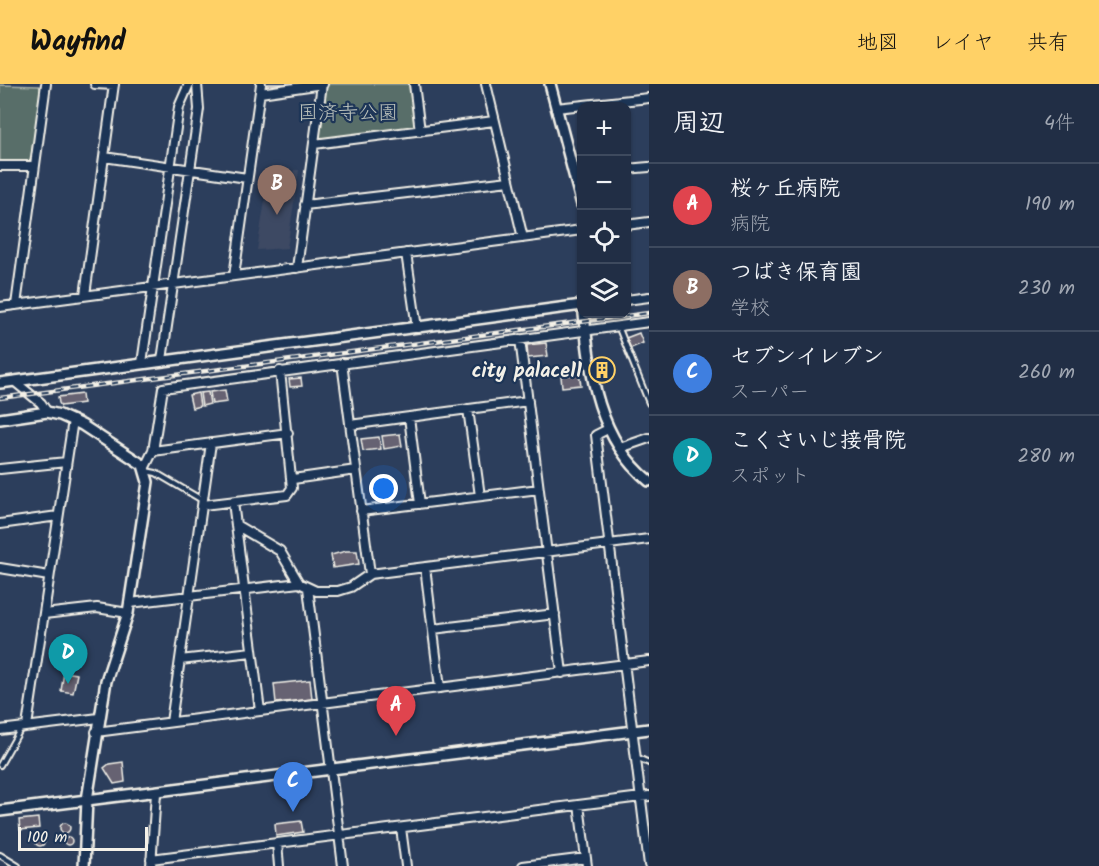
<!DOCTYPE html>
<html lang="ja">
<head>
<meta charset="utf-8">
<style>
	:root { --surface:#212e45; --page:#29364c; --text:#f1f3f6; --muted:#a2a8b3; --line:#3e4a5e; --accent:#ffd166 }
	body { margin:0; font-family:Kalam,"Klee One",sans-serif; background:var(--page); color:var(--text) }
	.controls { position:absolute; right:18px; top:18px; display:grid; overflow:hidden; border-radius:12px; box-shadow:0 2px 4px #0004 }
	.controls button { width:54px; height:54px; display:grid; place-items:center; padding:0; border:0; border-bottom:2px solid var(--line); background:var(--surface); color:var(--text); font:30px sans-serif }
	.scale { position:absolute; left:18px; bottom:15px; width:130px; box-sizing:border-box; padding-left:6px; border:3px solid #f4f1e8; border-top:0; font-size:16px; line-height:21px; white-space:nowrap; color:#f4f1e8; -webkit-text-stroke:4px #1d3557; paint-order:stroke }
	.you { position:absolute; left:384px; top:405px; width:21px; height:21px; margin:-15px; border:4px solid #fff; border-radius:50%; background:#1a73e8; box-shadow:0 0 0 9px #1a73e833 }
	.badge { display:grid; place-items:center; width:39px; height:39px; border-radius:50%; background:var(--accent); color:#fff; font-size:20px; font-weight:700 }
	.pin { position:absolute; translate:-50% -50px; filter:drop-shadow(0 2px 3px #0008) }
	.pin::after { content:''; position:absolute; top:32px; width:21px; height:18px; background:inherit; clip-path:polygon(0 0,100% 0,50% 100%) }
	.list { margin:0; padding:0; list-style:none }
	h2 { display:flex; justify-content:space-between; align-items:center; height:78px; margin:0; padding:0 24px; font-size:26px }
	h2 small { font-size:20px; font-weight:400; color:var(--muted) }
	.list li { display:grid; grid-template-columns:39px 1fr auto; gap:18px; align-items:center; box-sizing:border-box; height:84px; padding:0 24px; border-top:2px solid var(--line) }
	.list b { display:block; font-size:22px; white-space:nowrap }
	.list p { margin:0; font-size:20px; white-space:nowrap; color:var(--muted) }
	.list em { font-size:20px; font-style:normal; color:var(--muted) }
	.icon { flex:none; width:33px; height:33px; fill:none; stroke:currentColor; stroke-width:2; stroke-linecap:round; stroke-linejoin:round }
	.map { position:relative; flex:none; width:649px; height:782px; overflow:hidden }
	header { display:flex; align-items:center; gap:36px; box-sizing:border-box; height:84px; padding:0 30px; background:var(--accent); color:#111 }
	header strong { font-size:28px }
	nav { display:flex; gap:33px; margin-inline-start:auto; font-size:21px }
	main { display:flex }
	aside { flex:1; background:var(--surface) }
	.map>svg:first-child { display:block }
	.built { fill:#3d4963 }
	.green { fill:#586e69; stroke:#a6b0a8; stroke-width:1.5 }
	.building { fill:#666272; stroke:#f4f1e8; stroke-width:1.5 }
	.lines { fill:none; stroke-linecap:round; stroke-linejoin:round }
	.service-casing { stroke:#f4f1e8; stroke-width:8 }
	.minor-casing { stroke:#f4f1e8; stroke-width:12 }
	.tertiary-casing { stroke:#f4f1e8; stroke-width:14 }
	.service { stroke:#1d3557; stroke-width:4 }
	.minor { stroke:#1d3557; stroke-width:8 }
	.tertiary { stroke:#1d3557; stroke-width:9 }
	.rail-casing { stroke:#f4f1e8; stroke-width:4.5 }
	.rail { stroke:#1d3557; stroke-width:2; stroke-dasharray:7; stroke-linecap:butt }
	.labels { text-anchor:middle; stroke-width:4.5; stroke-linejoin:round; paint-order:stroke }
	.park-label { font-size:20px; fill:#bdc3bc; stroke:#1d3557 }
	.poi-label { font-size:20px; font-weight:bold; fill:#f4f1e8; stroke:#1d3557; text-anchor:end }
</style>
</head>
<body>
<header>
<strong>Wayfind</strong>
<nav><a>地図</a><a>レイヤ</a><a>共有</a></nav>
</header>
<main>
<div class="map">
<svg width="649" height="782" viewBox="0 0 649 782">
	<rect width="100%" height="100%" fill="#2c3e5c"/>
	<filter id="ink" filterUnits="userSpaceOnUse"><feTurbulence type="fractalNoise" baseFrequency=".0167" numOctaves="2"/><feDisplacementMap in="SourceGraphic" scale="12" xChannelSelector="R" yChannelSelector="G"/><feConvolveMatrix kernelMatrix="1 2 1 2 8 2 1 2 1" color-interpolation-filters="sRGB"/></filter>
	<g filter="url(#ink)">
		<path class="built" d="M294,86H299L287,164L257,166L267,104H272L274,89L292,91Z"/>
		<path class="green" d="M322,0H414L420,47L314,60Z
			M0,1L39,2L42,7L30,78L0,79Z"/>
		<path class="building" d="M268,0H306L268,6Z
			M639,249L643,259L631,264L626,254Z
			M546,259L548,272L528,274L527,261Z
			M606,279L610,287L597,293L593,285Z
			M579,290L581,301L562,303L561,292Z
			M301,294L302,302L290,303L289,295Z
			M225,306L227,318L212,320L210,308Z
			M208,308L210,320L202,322L200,309Z
			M198,309L200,322L192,324L189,311Z
			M82,310L83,319L61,322L59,319L58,313Z
			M400,350L402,362L384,365L382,352Z
			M379,353L381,365L363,367L361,355Z
			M346,467H357L359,480L333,484L331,471Z
			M64,588L77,590L73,609L61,607Z
			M310,596L312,615L276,619L274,600Z
			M123,678L125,698L114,700L104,684L109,680Z
			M38,734L39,744L20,746L19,736Z
			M301,737L303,748L276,752L275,740Z
			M60 744a5 5 0 1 1 10 0a5 5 0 1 1-10 0Z
			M35 757a5 5 0 1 1 10 0a5 5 0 1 1-10 0Z
			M64 757a4 4 0 1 1 8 0a4 4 0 1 1-8 0Z"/>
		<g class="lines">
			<g class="service-casing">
				<path id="service" d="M618,242L649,319
					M146,387L156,389L202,416
					M636,673L649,679
					M0,681L21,644
					M0,771L18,782"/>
			</g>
			<g class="minor-casing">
				<path id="minor" d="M95,0L114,1
					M414,0L420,47
					M486,0L523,154
					M260,9L323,0
					M556,24L649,14
					M314,60L494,37
					M104,73L247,94
					M0,82H34
					M626,85L649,83
					M305,121L509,97
					M626,141L649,138
					M406,169L417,244
					M297,184L322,0
					M234,192L261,0
					M85,211L114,0
					M626,216L649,213
					M16,221L46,0
					M0,223L582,146
					M520,255L562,589
					M162,276L199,25L197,0
					M142,279L179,23L189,0
					M342,279L370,490
					M14,297L41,319L47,328
					M468,325L480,412
					M409,333L420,420
					M350,341L528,317
					M608,345L596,351L649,781
					M620,364L649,354
					M153,367L288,349
					M145,383L153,367L163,304L649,238
					M0,385L66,378
					M293,395L356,386
					M233,418L260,627
					M203,421L287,411L292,404L280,287
					M361,427L539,405
					M0,440L58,432
					M236,441L280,467L299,499L316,507H338L351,503L370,490L649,455
					M425,483L440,604
					M0,484L49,492
					M308,504L343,782
					M130,519L299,499
					M44,530L97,524L128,529
					M433,545L555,530
					M180,576L252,568
					M171,638L211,359
					M27,642L73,336
					M0,646L99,634
					M96,648L649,577
					M579,721L587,782
					M401,744L406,782
					M277,759L279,782
					M151,775L649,712
					M151,782L156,709
					M523,782L586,774"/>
			</g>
			<g class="tertiary-casing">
				<path id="tertiary" d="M550,0L582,121
					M584,230C590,291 598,355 649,397
					M0,299L582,221
					M0,335L47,328L60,331L82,341L143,381L148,398L128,529L106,597L87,716L0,727
					M84,782L87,716L649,645"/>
			</g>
			<use href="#service" class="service"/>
			<use href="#minor" class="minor"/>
			<use href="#tertiary" class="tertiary"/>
			<g class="rail-casing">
				<path id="rail" d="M0,314L649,229"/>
			</g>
			<use href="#rail" class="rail"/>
		</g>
	</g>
	<defs>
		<g id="building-ring" transform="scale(1.35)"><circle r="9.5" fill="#1d3557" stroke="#ffd166" stroke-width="1.5"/><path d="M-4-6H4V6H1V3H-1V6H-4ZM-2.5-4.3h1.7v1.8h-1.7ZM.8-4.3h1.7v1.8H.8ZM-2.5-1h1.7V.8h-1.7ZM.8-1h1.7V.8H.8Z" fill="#ffd166"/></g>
	</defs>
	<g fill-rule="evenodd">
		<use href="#building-ring" x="602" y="286"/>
	</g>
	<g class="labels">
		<g class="park-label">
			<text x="348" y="35">国済寺公園</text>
		</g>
		<g class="poi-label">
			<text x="582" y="293">city palace11</text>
		</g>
	</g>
</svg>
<div class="controls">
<button>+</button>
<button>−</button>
<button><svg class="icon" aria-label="locate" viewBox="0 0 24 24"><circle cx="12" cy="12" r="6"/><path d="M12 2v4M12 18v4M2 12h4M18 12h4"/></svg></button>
<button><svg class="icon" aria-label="layers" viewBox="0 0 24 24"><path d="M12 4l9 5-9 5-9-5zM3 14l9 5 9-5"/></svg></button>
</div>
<div class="scale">100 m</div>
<div class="you"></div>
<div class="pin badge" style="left:396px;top:652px;background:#e0444e">A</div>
<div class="pin badge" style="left:277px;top:131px;background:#8d6e63">B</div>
<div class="pin badge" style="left:293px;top:728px;background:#3f7fe0">C</div>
<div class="pin badge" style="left:68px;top:600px;background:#0f9aa8">D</div>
</div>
<aside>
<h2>周辺<small>4件</small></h2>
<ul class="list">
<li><span class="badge" style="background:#e0444e">A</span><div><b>桜ヶ丘病院</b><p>病院</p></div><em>190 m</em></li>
<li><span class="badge" style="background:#8d6e63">B</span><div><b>つばき保育園</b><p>学校</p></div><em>230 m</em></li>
<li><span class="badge" style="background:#3f7fe0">C</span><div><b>セブンイレブン</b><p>スーパー</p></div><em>260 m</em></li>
<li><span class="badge" style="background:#0f9aa8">D</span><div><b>こくさいじ接骨院</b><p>スポット</p></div><em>280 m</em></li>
</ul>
</aside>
</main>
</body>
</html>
